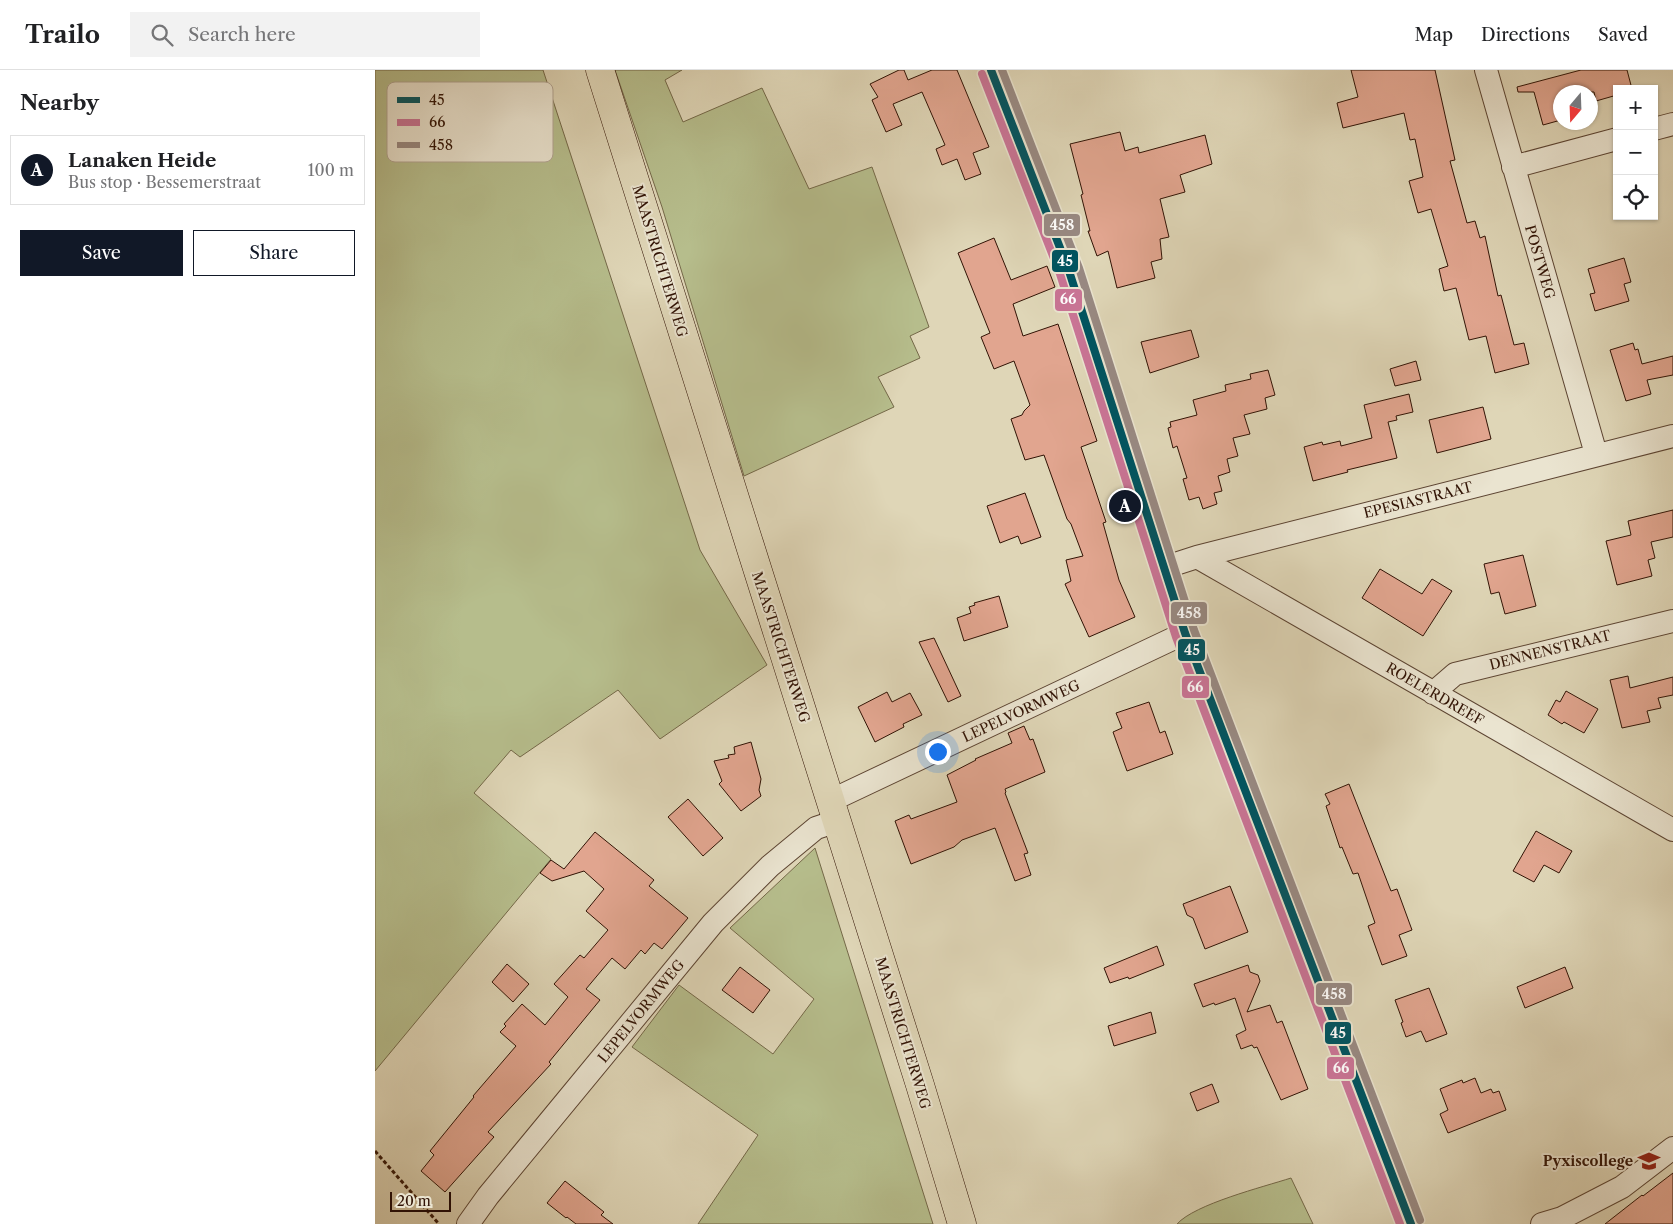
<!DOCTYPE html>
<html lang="en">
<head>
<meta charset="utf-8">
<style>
	:root { --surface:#fff; --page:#f2f2f2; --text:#202124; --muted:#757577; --line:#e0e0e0; --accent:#111827 }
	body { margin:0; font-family:"Libre Caslon Text",serif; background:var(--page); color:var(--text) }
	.controls { position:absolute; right:15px; top:15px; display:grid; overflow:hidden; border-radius:0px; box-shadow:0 1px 4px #0004 }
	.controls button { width:45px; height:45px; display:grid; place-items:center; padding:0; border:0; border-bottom:1px solid var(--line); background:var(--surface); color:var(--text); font:25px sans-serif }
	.compass { position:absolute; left:1178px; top:15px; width:45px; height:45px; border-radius:50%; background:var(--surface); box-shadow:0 1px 4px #0004; rotate:199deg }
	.scale { position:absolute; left:15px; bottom:12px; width:61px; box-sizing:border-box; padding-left:5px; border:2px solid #311305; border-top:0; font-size:14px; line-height:18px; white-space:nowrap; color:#311305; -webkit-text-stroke:4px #eae4d0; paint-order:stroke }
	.you { position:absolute; left:562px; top:681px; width:18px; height:18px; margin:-12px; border:4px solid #fff; border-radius:50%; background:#1a73e8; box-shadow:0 0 0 8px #1a73e833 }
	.badge { display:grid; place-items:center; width:32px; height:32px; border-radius:50%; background:var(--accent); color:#fff; font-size:16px; font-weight:700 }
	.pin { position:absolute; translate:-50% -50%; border:2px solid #fff; box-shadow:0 1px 5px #0006 }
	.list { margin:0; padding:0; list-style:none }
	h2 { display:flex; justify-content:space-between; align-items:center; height:65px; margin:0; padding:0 20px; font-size:21px }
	h2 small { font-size:16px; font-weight:400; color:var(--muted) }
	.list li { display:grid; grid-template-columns:32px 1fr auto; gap:15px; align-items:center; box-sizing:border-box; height:70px; margin:0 10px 10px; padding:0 10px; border:1px solid var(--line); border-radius:0px }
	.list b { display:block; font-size:19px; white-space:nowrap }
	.list p { margin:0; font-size:16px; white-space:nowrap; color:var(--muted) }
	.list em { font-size:16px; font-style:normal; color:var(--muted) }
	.actions { display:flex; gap:10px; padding:15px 20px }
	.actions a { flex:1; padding:11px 0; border:1px solid var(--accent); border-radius:0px; text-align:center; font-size:18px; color:var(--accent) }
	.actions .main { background:var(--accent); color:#fff }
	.icon { flex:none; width:28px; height:28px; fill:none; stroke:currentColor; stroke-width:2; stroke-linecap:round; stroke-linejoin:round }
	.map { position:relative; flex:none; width:1298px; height:1154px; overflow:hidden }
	header { display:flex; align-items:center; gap:30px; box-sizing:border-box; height:70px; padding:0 25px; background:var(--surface); border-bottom:1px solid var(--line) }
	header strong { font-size:24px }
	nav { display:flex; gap:28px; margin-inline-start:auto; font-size:18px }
	.search { width:350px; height:45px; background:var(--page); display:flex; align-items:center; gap:12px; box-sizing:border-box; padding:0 18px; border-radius:0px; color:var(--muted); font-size:19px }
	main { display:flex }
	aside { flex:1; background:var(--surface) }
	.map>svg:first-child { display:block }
	.green { fill:#b6bd8c; stroke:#746848 }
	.building { fill:#e1a58f; stroke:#311305 }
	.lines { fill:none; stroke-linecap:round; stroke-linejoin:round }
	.minor-casing { stroke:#5c4432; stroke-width:24 }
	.major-casing { stroke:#311305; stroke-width:29 }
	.path { stroke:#311305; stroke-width:3; stroke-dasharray:4 2.5; stroke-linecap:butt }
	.minor { stroke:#eae4d0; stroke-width:22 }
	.major { stroke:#dfd6b7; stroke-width:28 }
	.bus-1-casing { stroke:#eae4d0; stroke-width:11 }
	.bus-2-casing { stroke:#eae4d0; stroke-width:11 }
	.bus-3-casing { stroke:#eae4d0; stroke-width:11 }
	.bus-1 { stroke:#005460; stroke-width:8 }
	.bus-2 { stroke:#c97495; stroke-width:8 }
	.bus-3 { stroke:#988982; stroke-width:8 }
	.labels { text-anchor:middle; stroke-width:4; stroke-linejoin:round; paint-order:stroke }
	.street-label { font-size:14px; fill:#311305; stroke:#eae4d0 }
	.poi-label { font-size:14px; font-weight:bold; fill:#311305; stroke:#eae4d0; text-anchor:end }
	.key { fill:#eae4d0; stroke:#b2a593; stroke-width:1 }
	.key-label { font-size:14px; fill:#311305 }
	.line-badge { stroke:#eae4d0; stroke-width:2 }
	.badge-label { font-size:14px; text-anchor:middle; font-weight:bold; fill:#fff }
</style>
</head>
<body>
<header>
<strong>Trailo</strong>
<div class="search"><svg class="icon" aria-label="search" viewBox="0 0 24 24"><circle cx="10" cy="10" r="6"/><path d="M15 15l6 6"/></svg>Search here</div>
<nav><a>Map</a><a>Directions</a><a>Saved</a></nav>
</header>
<main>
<aside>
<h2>Nearby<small></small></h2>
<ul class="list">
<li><span class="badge">A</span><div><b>Lanaken Heide</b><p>Bus stop · Bessemerstraat</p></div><em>100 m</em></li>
</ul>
<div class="actions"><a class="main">Save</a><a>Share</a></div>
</aside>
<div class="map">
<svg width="1298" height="1154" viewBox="0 0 1298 1154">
	<rect width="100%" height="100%" fill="#dfd6b7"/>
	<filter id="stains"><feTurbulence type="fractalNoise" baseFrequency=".004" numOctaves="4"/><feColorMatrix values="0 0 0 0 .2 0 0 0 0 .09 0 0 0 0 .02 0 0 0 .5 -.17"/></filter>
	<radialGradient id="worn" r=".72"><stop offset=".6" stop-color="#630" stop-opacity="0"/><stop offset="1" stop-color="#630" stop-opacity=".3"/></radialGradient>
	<path class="green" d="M0,0H168L325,480L392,595L285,669L243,620L145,687L136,680L99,723L176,789L0,1001Z
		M240,0H307L290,10L308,52L387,18L434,119L497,97L554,257L535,266L545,288L503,307L519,337L369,406L287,137Z
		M440,778L558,1154H323L383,1065L257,977L304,915L398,984L439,929L355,858Z
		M916,1108L938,1154H802C820,1134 888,1117 916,1108Z"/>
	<path class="building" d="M524,0H529L533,10L557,0H582L614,77L598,83L606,104L590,110L582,89L567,95L561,79L570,75L547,22L518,34L527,55L511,62L497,30L503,27L495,14Z
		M976,0H1060L1080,90L1075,91L1092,153L1100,151L1105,168L1110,166L1123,226L1126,225L1139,275L1149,273L1154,294L1120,303L1111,266L1094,270L1081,218L1069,221L1064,199L1073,196L1056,139L1043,143L1034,111L1048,107L1040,69L1035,70L1029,43L968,58L962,33L983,27Z
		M1206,0H1252L1257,19H1242V25L1221,31L1219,22H1186V50L1168,55L1159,22H1143L1142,17Z
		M745,62L750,81L763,77L764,83L830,65L837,94L805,105L810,122L785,129L794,167L785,169L787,189L776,192L780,208L742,218L733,181L722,186L713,161H715L706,125L708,124L695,74Z
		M619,168L636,210L672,196L680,217L638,234L648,266L683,254L722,371L706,377L731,452L728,453L744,510L760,547L714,567L690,514L696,511L691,490L708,486L696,454L692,449L669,385L650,390L636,349L647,345L649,341L655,335L639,291L619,299L606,267L615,263L583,183Z
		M1249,188L1256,212L1249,214L1254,231L1220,241L1215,224L1220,223L1213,199Z
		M816,260L824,287L775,303L766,272Z
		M1258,273L1260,280L1263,279L1267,294L1298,286V305L1272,310L1276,324L1251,331L1235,280Z
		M1041,291L1046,310L1020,316L1015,299Z
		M893,300L900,325L890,328L892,339L869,345L875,364L858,368L863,386L852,389L855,402L843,406L847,421L839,423L842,434L828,439L824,427L814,430L808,409L812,408L802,376L798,378L793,358L796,357L795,352L822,345L818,330L851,321L850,315L876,309L875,304Z
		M1034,324L1038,342L1021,346L1022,350L1013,352L1022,388L972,400L973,402L938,411L929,377L947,372L948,375L965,371L966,376L997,368L989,335Z
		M1108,337L1116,369L1062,383L1054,350Z
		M650,423L666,467L646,474L643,466L625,473L612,436Z
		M1298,440V467L1276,472L1280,488L1273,490L1277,506L1242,515L1231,471L1256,465L1253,451Z
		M1148,485L1161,536L1130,544L1124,522L1116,524L1109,494Z
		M1005,499L1047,524L1057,509L1077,521L1048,566L987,528Z
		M624,526L633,557L589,571L582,548L596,543L594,537L600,535L599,533Z
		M559,568L586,626L573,632L544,572Z
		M1253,606L1255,618L1298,607V625L1283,628L1286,638L1272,641L1275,652L1247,658L1235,610Z
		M1191,621L1223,639L1209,663L1189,652L1187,654L1173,645L1181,630L1185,632Z
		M512,622L517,632L535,623L547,645L528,654L529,657L500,672L483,637Z
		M774,632L785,663L790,661L798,684L752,701L738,662L747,658L741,643Z
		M649,656L655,670L658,669L670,702L630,719L631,722L630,723L653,783L649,784L656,805L640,811L620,758L587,770L579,777L536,794L520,751L534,745L536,749L582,732L572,705L601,690L600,689L637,673L633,663Z
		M376,672L386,709L384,720L386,726L366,741L344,714L347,711L339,691L354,688L353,685L360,684L359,677Z
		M974,714L1016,821L1022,819L1037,860L1024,865L1032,886L1007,895L993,856L1000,853L983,803L978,804L967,777L965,778L951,736L955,734L950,724Z
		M313,729L348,768L328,786L293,747Z
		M1161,761L1197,781L1184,803L1169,795L1159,812L1138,801Z
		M220,762L279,810L274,816L313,848L287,879L279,873L270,884L266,880L250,899L237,888L211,919L225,930L174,992L176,994L113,1062L119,1067L70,1122L46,1101L59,1085L55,1081L99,1027L98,1026L141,976L125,962L131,956L129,954L147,934L170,955L193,927L179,914L205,885L209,888L233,860L211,841L229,819L209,801L177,811L165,803L176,790L189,799Z
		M855,816L873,862L830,879L818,848L812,845L808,834Z
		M782,876L789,895L754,909L753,907L735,913L729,898Z
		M132,894L154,914L138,932L117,912Z
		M873,895L875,902L883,905L885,911L872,942L895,935L902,953L907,951L933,1019L906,1030L882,977L879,978L877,975L866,979L861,965L871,960L860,928L840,935L839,933L828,937L819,914Z
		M365,897L395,920L378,943L347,920Z
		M1190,897L1198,918L1150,938L1142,917Z
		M1054,918L1072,964L1051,972L1046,961L1031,967L1026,953L1028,952L1020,930Z
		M776,942L781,963L739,976L733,956Z
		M1100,1008L1106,1023L1116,1019L1118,1023L1124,1021L1131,1040L1073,1063L1065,1044L1073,1040L1065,1019L1087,1010L1088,1013Z
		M837,1014L844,1032L822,1041L815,1023Z
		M1298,1103V1154H1230L1267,1125L1268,1126Z
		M190,1111L229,1142L226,1145L238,1154H201L192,1147L191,1148L172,1133Z"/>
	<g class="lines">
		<g class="minor-casing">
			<path id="minor" d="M616,0L645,72L694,201L736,329L810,563L1036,1154
				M1111,0L1221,384
				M1279,59L1298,54
				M1138,97L1242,69
				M822,487L1298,760
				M788,498L822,487L1298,366
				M1058,623L1080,604L1298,551
				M455,731L810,563
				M93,1154L113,1126L338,853L395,796L441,758L462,751
				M1167,1154L1187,1148L1247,1117L1298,1078"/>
		</g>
		<g class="major-casing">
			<path id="major" d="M225,0L545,1015L587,1154"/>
		</g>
		<path class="path" d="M0,1081L64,1154"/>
		<use href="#minor" class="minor"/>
		<use href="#major" class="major"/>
		<g class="bus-1-casing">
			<path id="bus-1" d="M616,0L694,201L810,563L1036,1154"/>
		</g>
		<g class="bus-2-casing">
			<path id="bus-2" d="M607,4L685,204L801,567L1025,1154"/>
		</g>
		<g class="bus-3-casing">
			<path id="bus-3" d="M627,0L704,198L819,560L1045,1150"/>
		</g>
		<use href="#bus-1" class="bus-1"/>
		<use href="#bus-2" class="bus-2"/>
		<use href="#bus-3" class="bus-3"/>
	</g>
	<defs>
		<g id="school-bare" transform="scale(1.725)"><path d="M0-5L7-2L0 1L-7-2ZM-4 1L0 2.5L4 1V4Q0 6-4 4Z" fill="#8f2418" stroke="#eae4d0" stroke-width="2.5" paint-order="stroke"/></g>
	</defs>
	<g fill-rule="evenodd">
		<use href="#school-bare" x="1274" y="1091"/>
	</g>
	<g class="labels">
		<g class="street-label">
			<text transform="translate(285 191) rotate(73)" y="5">MAASTRICHTERWEG</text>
			<text transform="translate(1165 192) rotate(74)" y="5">POSTWEG</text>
			<text transform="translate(1043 430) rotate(-14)" y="5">EPESIASTRAAT</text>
			<text transform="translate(406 577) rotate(72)" y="5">MAASTRICHTERWEG</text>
			<text transform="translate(1175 580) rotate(-14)" y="5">DENNENSTRAAT</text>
			<text transform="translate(1060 624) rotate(30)" y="5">ROELERDREEF</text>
			<text transform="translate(646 641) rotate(-25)" y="5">LEPELVORMWEG</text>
			<text transform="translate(266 941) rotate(-51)" y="5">LEPELVORMWEG</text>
			<text transform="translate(528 963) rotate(73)" y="5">MAASTRICHTERWEG</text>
		</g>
		<g class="poi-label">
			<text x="1258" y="1096">Pyxiscollege</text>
		</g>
	</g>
	<rect x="12" y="12" width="166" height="80" rx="8" class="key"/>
	<rect x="22" y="27" width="23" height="6" fill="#005460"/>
	<rect x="22" y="49" width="23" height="7" fill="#c97495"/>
	<rect x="22" y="72" width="23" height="6" fill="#988982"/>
	<g class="key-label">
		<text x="54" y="35">45</text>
		<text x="54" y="57">66</text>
		<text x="54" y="80">458</text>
	</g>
	<g class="line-badge">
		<rect x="668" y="143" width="38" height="24" rx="5" fill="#988982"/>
		<rect x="676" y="179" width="28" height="24" rx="5" fill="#005460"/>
		<rect x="679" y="218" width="29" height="24" rx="5" fill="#c97495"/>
		<rect x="795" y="531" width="38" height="24" rx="5" fill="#988982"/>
		<rect x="802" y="568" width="29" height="24" rx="5" fill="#005460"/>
		<rect x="806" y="605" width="29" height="24" rx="5" fill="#c97495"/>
		<rect x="940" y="912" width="38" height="24" rx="5" fill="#988982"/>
		<rect x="949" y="951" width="28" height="24" rx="5" fill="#005460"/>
		<rect x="951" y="986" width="29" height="24" rx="5" fill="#c97495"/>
	</g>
	<g class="badge-label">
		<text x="687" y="160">458</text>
		<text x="690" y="196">45</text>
		<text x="693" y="234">66</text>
		<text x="814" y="548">458</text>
		<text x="817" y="585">45</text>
		<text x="820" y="622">66</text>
		<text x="959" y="929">458</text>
		<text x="963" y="968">45</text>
		<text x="966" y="1003">66</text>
	</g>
	<rect width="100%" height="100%" filter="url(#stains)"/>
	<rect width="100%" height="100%" fill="url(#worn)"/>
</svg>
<div class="controls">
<button>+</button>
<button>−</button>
<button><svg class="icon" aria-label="locate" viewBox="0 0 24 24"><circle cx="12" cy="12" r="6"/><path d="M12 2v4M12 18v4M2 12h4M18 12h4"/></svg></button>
</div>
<svg class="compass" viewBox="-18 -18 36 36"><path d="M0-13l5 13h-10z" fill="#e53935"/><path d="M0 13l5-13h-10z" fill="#757577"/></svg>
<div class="scale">20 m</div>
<div class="you"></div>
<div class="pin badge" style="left:750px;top:436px">A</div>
</div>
</main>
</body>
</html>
